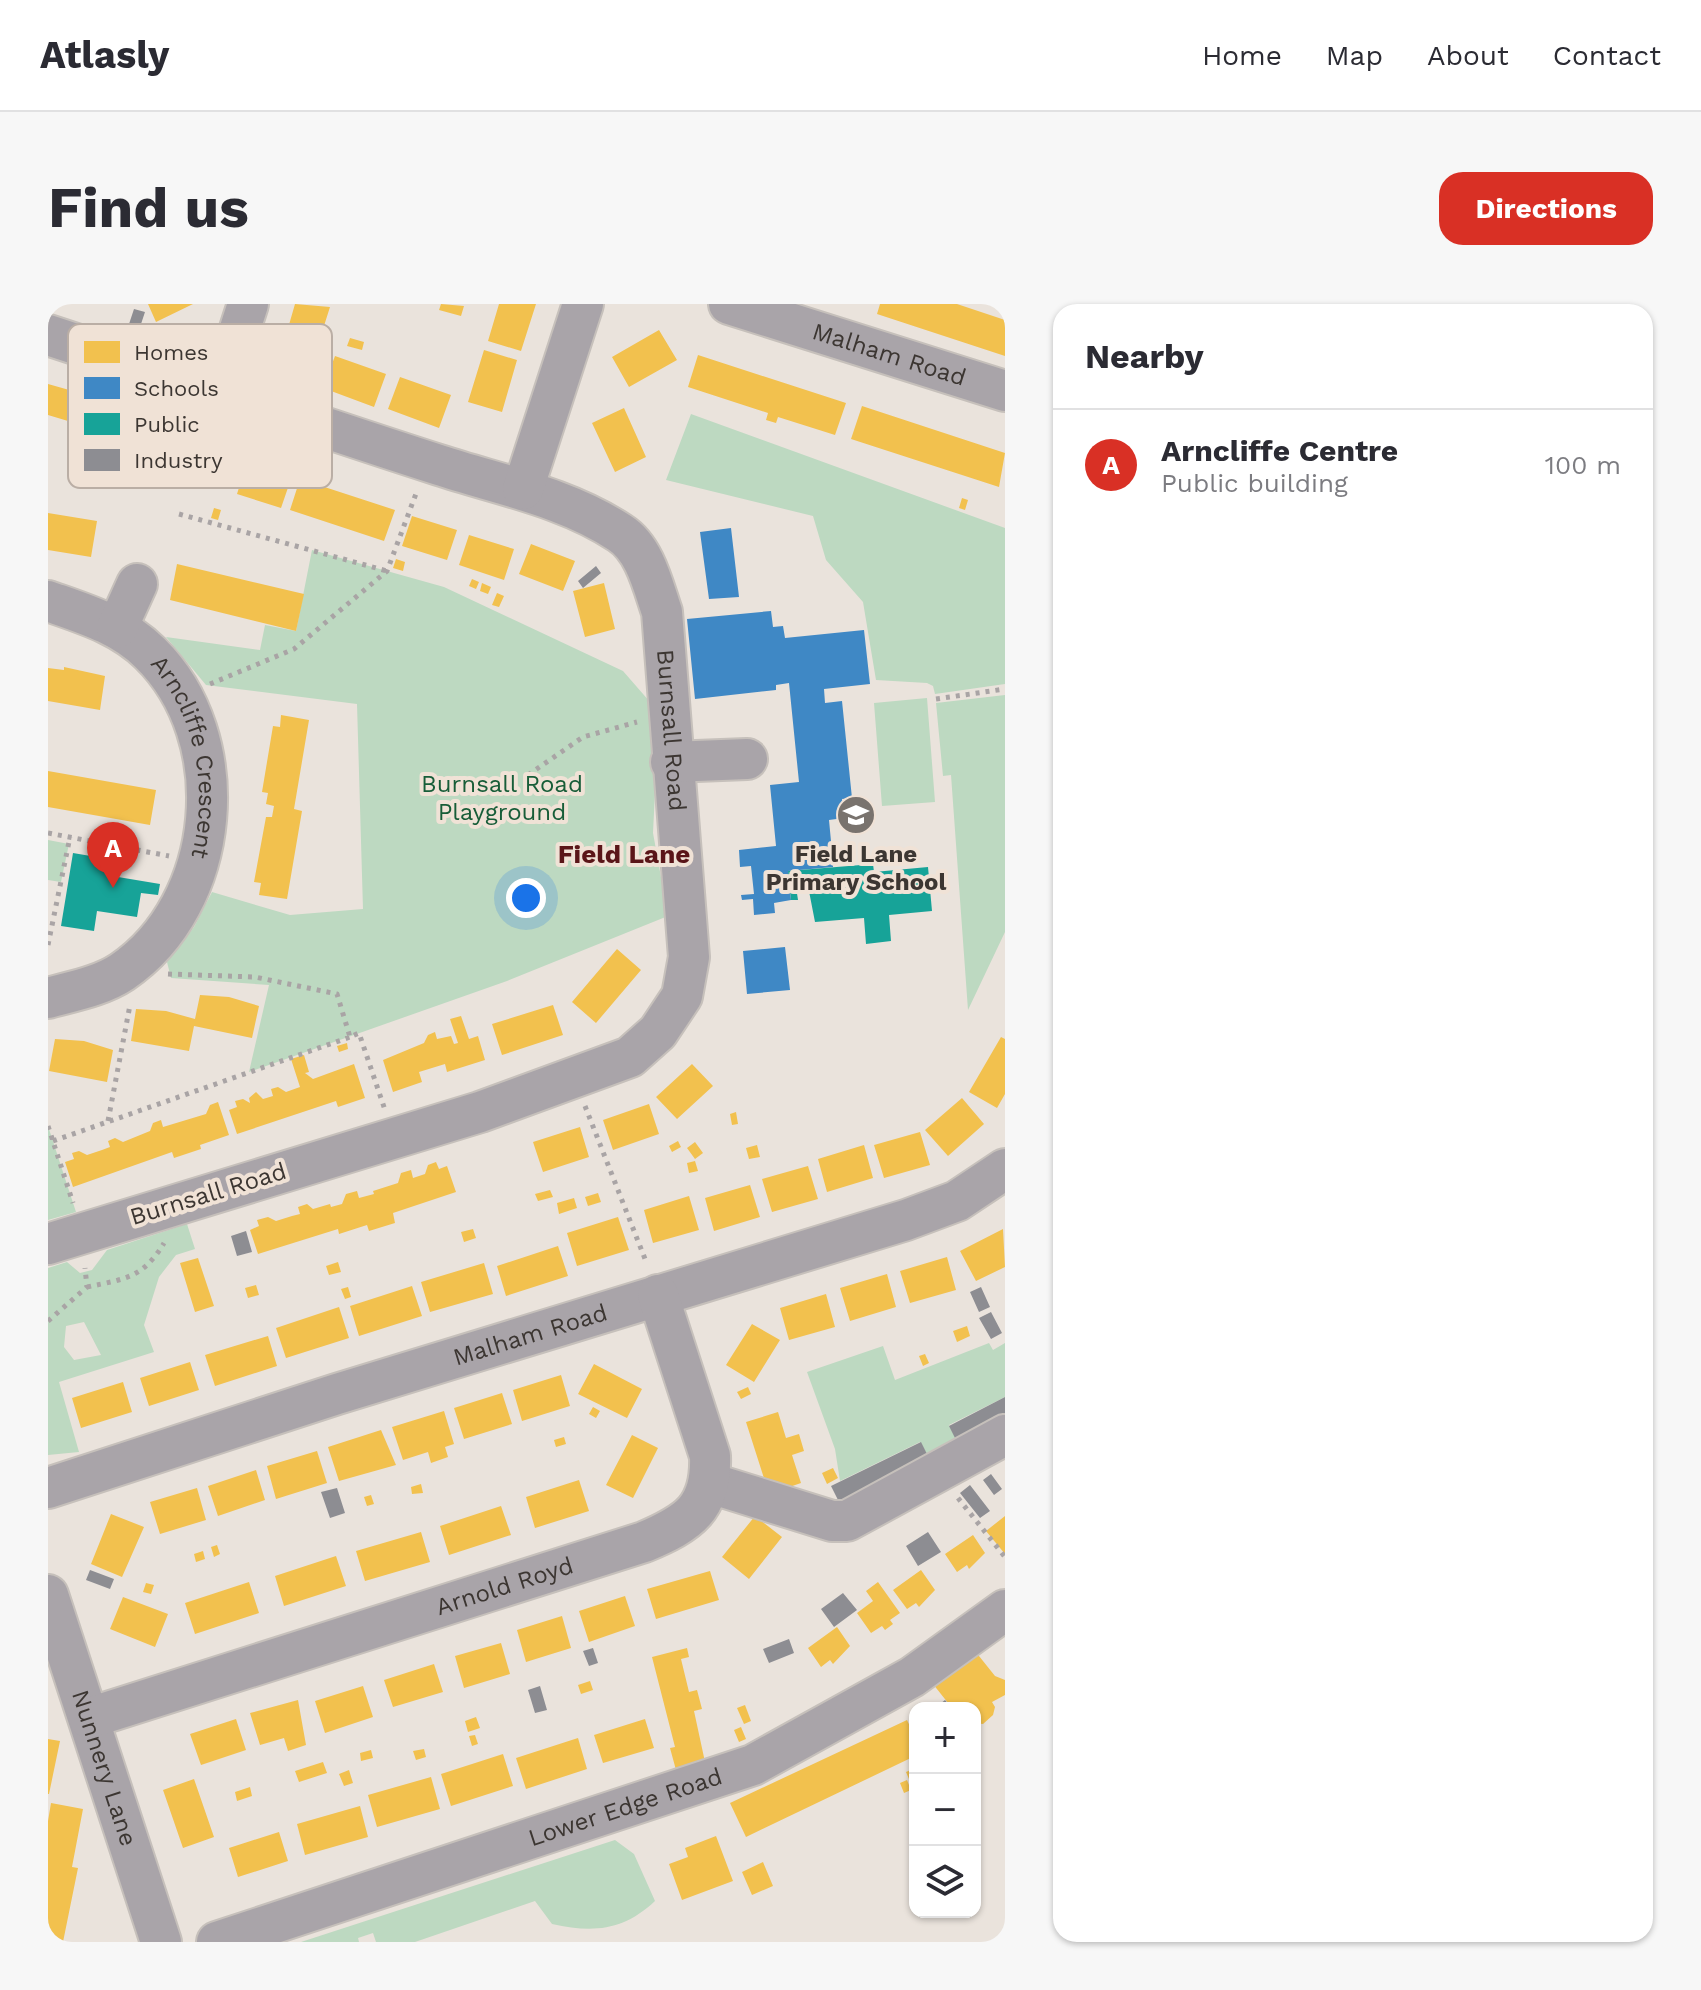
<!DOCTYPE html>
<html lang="en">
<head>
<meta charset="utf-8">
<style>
	:root { --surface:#fff; --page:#f7f7f7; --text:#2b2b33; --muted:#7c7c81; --line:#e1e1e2; --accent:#d93025 }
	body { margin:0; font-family:"Work Sans",sans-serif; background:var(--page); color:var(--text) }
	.controls { position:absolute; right:24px; bottom:24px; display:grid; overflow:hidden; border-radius:16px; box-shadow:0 2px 6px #0004 }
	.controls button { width:72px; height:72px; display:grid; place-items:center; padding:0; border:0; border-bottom:2px solid var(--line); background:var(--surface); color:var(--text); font:40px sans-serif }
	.you { position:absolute; left:478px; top:594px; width:28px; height:28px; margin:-20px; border:6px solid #fff; border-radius:50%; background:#1a73e8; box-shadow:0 0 0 12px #1a73e833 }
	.badge { display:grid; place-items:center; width:52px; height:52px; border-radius:50%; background:var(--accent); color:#fff; font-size:26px; font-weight:700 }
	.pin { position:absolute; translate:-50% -66px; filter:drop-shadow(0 2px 4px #0008) }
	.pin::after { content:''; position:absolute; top:42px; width:28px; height:24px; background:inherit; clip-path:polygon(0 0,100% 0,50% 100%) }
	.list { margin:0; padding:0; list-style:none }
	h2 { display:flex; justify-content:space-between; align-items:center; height:104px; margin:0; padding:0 32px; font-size:34px }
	h2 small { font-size:26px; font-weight:400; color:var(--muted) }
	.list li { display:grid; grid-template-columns:52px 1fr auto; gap:24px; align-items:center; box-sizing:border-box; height:112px; padding:0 32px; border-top:2px solid var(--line) }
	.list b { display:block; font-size:30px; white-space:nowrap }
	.list p { margin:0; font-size:26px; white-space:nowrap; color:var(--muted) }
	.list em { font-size:26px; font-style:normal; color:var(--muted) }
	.icon { flex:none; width:44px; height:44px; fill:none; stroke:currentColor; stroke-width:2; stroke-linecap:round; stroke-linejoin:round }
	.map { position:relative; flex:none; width:957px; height:1638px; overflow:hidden; border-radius:24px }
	header { display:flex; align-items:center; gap:48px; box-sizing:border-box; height:112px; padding:0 40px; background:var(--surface); border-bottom:2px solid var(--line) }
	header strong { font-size:38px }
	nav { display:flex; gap:44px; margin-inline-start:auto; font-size:28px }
	.intro { display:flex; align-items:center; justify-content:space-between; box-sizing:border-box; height:192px; padding:0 48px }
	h1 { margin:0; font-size:56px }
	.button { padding:20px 36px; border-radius:24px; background:var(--accent); color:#fff; font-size:28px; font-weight:700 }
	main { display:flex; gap:48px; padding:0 48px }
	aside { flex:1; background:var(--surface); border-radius:24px; box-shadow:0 2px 6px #0004 }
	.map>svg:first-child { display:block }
	.green { fill:#bdd9c1; fill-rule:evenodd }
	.homes { fill:#f2c14e }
	.schools { fill:#3f88c5 }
	.public { fill:#17a398 }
	.industry { fill:#8d8d92 }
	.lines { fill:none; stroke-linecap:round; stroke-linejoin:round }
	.minor-casing { stroke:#c6c0bb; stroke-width:44 }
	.path { stroke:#a9a4a5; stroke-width:5; stroke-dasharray:4 6; stroke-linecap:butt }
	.minor { stroke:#a9a4a9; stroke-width:40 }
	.labels { text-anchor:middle; stroke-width:8; stroke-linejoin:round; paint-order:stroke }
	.street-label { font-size:24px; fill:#3c3632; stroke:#f0e2d6 }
	.park-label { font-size:24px; fill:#175d38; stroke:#f0e2d6 }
	.poi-label { font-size:24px; font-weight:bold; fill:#3c3632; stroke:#f0e2d6 }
	.neighbourhood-label { font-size:26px; font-weight:bold; fill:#5a1518; stroke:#f0e2d6 }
	.key { fill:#f0e2d6; stroke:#baaea5; stroke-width:2 }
	.key-label { font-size:22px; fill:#3c3632 }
</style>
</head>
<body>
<header>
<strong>Atlasly</strong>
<nav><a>Home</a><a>Map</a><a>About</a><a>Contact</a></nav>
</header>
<div class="intro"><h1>Find us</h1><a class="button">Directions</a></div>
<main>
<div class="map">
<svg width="957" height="1638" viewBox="0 0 957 1638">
	<rect width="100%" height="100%" fill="#eae3dc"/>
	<path class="green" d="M643,110L957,224V380L887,390L885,382L879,379L828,376L815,298L778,256L765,212L618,176Z
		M264,246L396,283L575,367L602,398L609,447L605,529L620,612L459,677L201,768L221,681L123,674L119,658L146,623L164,588L242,611L315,605L309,400L158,381L118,333L212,346L217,321L248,327Z
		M957,391V628L920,706L903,471L895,472L888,399Z
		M879,394L887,498L834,502L826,399Z
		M0,536L21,540L13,578L0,576Z
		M0,822L28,908L0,916Z
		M139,920L147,945L128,951L111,973L96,1021L106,1048L11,1078L31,1148L0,1151V964L19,958L32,969L44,966L59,946ZM36,1018L53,1051L26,1056L16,1043L18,1022Z
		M941,1039L945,1046L957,1039V1093L901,1121L910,1138L880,1152L872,1138L792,1177L787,1145L759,1068L835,1042L847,1076Z
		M567,1536L586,1550L607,1597C575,1627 545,1629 504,1620L487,1597L367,1638H328L325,1629L310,1634L311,1638H253Z"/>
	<path class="homes" d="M100,0H145L108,18Z
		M247,0L282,3L268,47L236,38Z
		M393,0L416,2L413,12L391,6Z
		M451,0H488L473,47L440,37Z
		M832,0H909L957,16V52L829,10Z
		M611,26L629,56L581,83L564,53Z
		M302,34L316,38L314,46L299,42Z
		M436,46L469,56L454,108L420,98Z
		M650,51L798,99L787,131L730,113L728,119L718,116L720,109L640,83Z
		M287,52L338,70L326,103L275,84Z
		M352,73L403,91L391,124L340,105Z
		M0,80L39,91L30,120L0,111Z
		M814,102L957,149L951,183L803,135Z
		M576,104L598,153L567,168L544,119Z
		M141,137L185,153L173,185L129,169Z
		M199,158L244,172L233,204L189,190Z
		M252,175L347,206L336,237L242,206Z
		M914,194L920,196L917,206L911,204Z
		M166,204L173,206L170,216L163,214Z
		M0,209L49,217L43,253L0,246Z
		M364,212L409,226L399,256L354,242Z
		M421,231L466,245L456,276L411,261Z
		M483,240L527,257L515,287L471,270Z
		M348,255L357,258L355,267L345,264Z
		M129,260L256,290L248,327L122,296Z
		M424,275L431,278L428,285L421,282Z
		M434,279L443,283L440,290L432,287Z
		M556,279L567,325L537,333L525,287Z
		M449,289L456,292L451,303L444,301Z
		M16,363L57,372L52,406L0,397V364L16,366Z
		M233,411L261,416L246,505L254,507L239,595L211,591L213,579L206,578L218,513H224L226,502L218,500L220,489L214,488L225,422L232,423Z
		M0,467L108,486L102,521L0,503Z
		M569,645L593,666L548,719L524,698Z
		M152,691L181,693L211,702L204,734L146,722L141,747L83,737L88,705L118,707L147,715Z
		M505,701L515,731L454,751L444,720Z
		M413,712L421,735L430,732L437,756L399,768L397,760L371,768L374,778L345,788L335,756L376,739L380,731L387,728L389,735L403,732L406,740L410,739L402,715Z
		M953,733L957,735V790L949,804L921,788Z
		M7,735L36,737L65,746L59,778L1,767Z
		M299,739L300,745L291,748L289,742Z
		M256,751L261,768L257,769L265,775L306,760L317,794L290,803L288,797L189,830L181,806L189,803L187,797L195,795L202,799L201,794L208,788L215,795L225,792L223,785L230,783L238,788L252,783L243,755Z
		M644,760L665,782L629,815L608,793Z
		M914,794L936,820L900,852L877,826Z
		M170,798L181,831L152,841L153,845L126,854L124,848L25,883L17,858L26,855L24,849L31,847L39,851L54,846L62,843L60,837L67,834L75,838L102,827L105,819L113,816L115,823L158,810L162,801Z
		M601,800L611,830L565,846L555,816Z
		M688,808L690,820L684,821L682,810Z
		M532,823L541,853L495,868L485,838Z
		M872,828L882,861L836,874L826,841Z
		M630,837L633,843L624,848L621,842Z
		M647,838L655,849L647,855L639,844Z
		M709,841L712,853L701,855L698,844Z
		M816,841L825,874L779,888L770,855Z
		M647,857L650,867L641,869L639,859Z
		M388,858L391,865L399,862L408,888L345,909L347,919L321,927L319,921L291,930L290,925L210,950L202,926L211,922L209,916L220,913L228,917L244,912L252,910L250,903L259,900L265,905L282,900L283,903L294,900L298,890L309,887L311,894L326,890L325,887L350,879L353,869L363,866L365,874L377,870L380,861Z
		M760,862L770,895L724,908L714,875Z
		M702,881L712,913L666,927L657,894Z
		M502,886L505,893L490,897L487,890Z
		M550,889L553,898L540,902L537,893Z
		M641,892L651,926L605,939L596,906Z
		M526,894L529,904L511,910L509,899Z
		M570,913L581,946L529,962L519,929Z
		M425,925L428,934L416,938L413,928Z
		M955,925L957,963L928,977L912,947Z
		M510,942L520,972L458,992L449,962Z
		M899,953L908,986L862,999L852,967Z
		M150,954L166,1002L147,1008L132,959Z
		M290,958L293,968L281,971L278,962Z
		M436,959L445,990L382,1008L373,978Z
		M839,970L848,1003L802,1017L792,984Z
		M208,981L211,991L200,994L197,984Z
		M364,982L374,1012L311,1032L302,1002Z
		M300,983L303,993L297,995L293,985Z
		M778,990L787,1023L741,1036L732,1004Z
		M291,1003L301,1034L238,1054L228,1024Z
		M704,1020L732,1036L706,1078L678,1061Z
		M919,1022L922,1032L909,1038L905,1027Z
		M220,1032L229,1062L167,1082L157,1051Z
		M877,1050L881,1059L875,1062L871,1052Z
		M142,1058L151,1086L101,1102L92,1074Z
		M546,1060L594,1085L579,1114L530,1090Z
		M513,1071L522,1102L474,1117L465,1086Z
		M75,1078L84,1108L33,1124L24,1094Z
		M700,1083L703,1090L693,1095L689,1088Z
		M454,1089L464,1120L416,1135L406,1104Z
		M545,1103L552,1107L548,1114L541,1110Z
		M396,1107L406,1140L397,1143L400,1153L383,1159L380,1148L355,1156L344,1123Z
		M730,1108L738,1134L751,1130L756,1147L744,1151L753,1179L721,1190L698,1118Z
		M333,1126L348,1161L291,1177L280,1143Z
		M584,1131L610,1144L585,1194L558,1181Z
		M516,1133L518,1140L508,1143L506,1136Z
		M269,1147L279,1179L228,1195L219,1162Z
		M785,1164L790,1174L779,1180L774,1169Z
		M208,1166L217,1196L170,1212L160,1182Z
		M531,1176L541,1207L487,1224L478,1193Z
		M373,1180L375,1189L364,1190L363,1183Z
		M149,1184L158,1216L112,1230L102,1198Z
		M323,1191L326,1200L319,1202L316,1193Z
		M453,1202L463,1231L401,1251L392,1222Z
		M63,1210L96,1223L74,1273L43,1260Z
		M707,1212L734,1233L701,1275L674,1253Z
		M957,1212V1250L938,1227Z
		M373,1228L382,1258L317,1277L308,1247Z
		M925,1231L937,1249L921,1265L919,1261L909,1268L897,1250Z
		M169,1241L172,1250L166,1253L163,1243Z
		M155,1247L157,1255L148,1258L146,1250Z
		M288,1252L298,1282L236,1302L227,1272Z
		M873,1266L887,1286L871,1303L868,1299L859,1305L845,1286Z
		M662,1267L671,1296L608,1315L599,1285Z
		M201,1278L211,1309L147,1330L137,1299Z
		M830,1278L852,1309L842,1316L845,1320L837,1326L834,1322L823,1329L809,1309L825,1297L818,1287Z
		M98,1279L106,1281L103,1290L95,1288Z
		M577,1292L587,1322L541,1338L531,1307Z
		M75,1293L120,1310L107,1343L62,1325Z
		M514,1312L523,1344L478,1358L469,1326Z
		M789,1323L802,1342L785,1360L782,1356L773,1363L760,1344Z
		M453,1339L462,1370L416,1384L407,1352Z
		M639,1344L641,1353L633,1355L641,1388L649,1386L654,1405L646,1407L657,1458L628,1466L622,1444L627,1443L604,1353Z
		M927,1347L947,1372L957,1376V1391L944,1398L947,1403L945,1411L935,1420L927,1419V1404H904L885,1380Z
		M386,1360L395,1388L345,1403L336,1376Z
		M542,1377L545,1386L533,1390L530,1381Z
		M315,1382L325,1413L277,1429L267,1397Z
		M250,1396L258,1441L240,1447L236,1434L212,1441L202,1409Z
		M697,1401L703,1417L696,1420L689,1404Z
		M428,1413L432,1424L420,1428L417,1417Z
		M188,1415L198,1446L153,1461L142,1430Z
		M597,1415L606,1444L555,1459L546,1431Z
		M859,1416L867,1433V1452L698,1533L682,1499Z
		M693,1423L698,1435L691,1438L686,1426Z
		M427,1431L430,1440L424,1442L421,1432Z
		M530,1434L539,1465L478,1485L468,1454Z
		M0,1435L12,1437L1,1490H0Z
		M376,1445L378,1453L368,1456L365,1447Z
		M323,1446L325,1454L313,1457L312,1449Z
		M455,1450L465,1482L403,1502L393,1470Z
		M275,1458L279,1469L251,1478L247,1467Z
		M867,1464V1489L858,1468Z
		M301,1466L305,1479L296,1482L291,1470Z
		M383,1473L392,1505L329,1523L320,1491Z
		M146,1475L166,1533L135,1544L115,1486Z
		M859,1476L863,1486L856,1489L852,1479Z
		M202,1483L204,1492L189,1497L187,1488Z
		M3,1499L35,1505L24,1563L30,1564L15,1638H0V1517Z
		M312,1502L320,1533L257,1551L249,1520Z
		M231,1528L240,1557L190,1573L181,1544Z
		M668,1532L685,1577L634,1596L621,1560L640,1553L637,1544Z
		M715,1558L725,1582L704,1591L694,1568Z"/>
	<path class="schools" d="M683,224L691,293L661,295L652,228Z
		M723,307L725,323L735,322L737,334L816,326L822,380L776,385L777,399L794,397L804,494L794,495L796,514L781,516L784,548L795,547V559L785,560V563L740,567L743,596L726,599L727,609L706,611L705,595L694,596L693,591L706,590L703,562L692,563L691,546L728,542L722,481L751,478L741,379L728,381V386L647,395L639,315Z
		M737,643L742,686L699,690L695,647Z"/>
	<path class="public" d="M25,549L66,556L64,572L112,580L110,591L93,589L89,613L49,607L46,627L13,622Z
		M825,560L826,568L880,563L884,607L841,611L843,637L818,640L816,614L767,618L760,582L748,583L750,596H743L740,567Z"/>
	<path class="industry" d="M86,5L97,8L90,29L79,26Z
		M548,262L553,269L535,284L530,277Z
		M198,927L204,948L189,952L183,932Z
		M933,983L942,1003L931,1008L922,988Z
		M943,1008L954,1029L943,1035L931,1014Z
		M957,1093V1118L911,1142L901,1122Z
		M873,1138L883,1158L793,1202L783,1182Z
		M943,1170L954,1185L946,1191L935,1176Z
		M922,1181L942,1207L932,1214L912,1189Z
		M289,1184L297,1209L282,1214L273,1188Z
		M880,1228L893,1248L870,1262L858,1242Z
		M42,1266L66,1275L62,1285L38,1276Z
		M795,1289L809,1306L786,1323L773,1305Z
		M741,1335L746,1349L721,1359L715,1345Z
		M545,1344L550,1359L541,1362L535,1347Z
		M492,1382L499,1406L487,1409L480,1386Z
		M897,1396L904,1404H887Z"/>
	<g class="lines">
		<g class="minor-casing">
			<g id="minor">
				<path id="s1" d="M681,0L957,87"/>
				<path id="s2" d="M0,31C131,74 260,119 391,161C452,181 518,193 572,229C597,245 605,282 614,308L641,653L634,692L610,728L582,753L432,808L0,940"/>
				<path d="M172,87L200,0"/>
				<path d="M475,185L535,0"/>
				<path id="s3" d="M0,297C37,310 74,321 102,349C189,434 174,600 74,668C53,682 25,687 0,694"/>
				<path d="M69,324L89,280"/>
				<path d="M623,458L699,455"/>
				<path d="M662,1179L784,1217H799L957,1131"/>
				<path id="s4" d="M0,1184L289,1090L858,916L909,897L957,865"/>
				<path id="s5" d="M0,1291L113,1638"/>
				<path id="s6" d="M41,1414L596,1238C641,1219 664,1204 662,1152L610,991"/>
				<path id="s7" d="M169,1638L705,1461L864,1373L957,1306"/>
			</g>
		</g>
		<path class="path" d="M131,210L339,267
			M162,380L246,345L339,267L369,187
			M888,395L957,385
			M480,471L535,433L589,418
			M0,529L121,552
			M0,641L22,533
			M120,670L207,673L289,690L302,733L311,729L337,806
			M537,802L599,960
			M60,817L82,701
			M0,822L25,899
			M5,837L302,733
			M39,983C77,975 95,974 116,939
			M0,1017L39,983L37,964
			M910,1194L957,1253"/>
		<use href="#minor" class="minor"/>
	</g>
	<defs>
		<g id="school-disc" transform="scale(2)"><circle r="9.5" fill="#79736e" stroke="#f0e2d6"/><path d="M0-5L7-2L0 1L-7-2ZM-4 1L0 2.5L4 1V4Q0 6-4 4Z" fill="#fff"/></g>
	</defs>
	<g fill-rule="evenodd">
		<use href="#school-disc" x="808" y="511"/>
	</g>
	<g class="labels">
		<g class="street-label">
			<text dy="8" stroke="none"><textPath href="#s1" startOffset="168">Malham Road</textPath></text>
			<text dy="8" stroke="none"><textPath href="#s2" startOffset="816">Burnsall Road</textPath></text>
			<text dy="8" stroke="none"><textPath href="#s3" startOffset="230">Arncliffe Crescent</textPath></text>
			<text transform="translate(160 890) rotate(-17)" y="8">Burnsall Road</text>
			<text dy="8" stroke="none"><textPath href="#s4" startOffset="506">Malham Road</textPath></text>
			<text dy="8" stroke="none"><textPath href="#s6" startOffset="436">Arnold Royd</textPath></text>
			<text dy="8" stroke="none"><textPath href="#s5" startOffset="182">Nunnery Lane</textPath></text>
			<text dy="8" stroke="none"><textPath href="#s7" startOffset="430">Lower Edge Road</textPath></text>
		</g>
		<g class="park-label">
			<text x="454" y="488">Burnsall Road<tspan x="454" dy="28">Playground</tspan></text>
		</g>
		<g class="poi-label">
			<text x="808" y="558">Field Lane<tspan x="808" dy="28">Primary School</tspan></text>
		</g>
		<g class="neighbourhood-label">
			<text x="576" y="559">Field Lane</text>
		</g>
	</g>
	<rect x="20" y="20" width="264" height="164" rx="12" class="key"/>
	<rect x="36" y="37" width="36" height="22" fill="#f2c14e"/>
	<rect x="36" y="73" width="36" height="22" fill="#3f88c5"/>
	<rect x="36" y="109" width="36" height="22" fill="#17a398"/>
	<rect x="36" y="145" width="36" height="22" fill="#8d8d92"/>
	<g class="key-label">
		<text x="86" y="56">Homes</text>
		<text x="86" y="92">Schools</text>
		<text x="86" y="128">Public</text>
		<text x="86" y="164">Industry</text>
	</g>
</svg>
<div class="controls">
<button>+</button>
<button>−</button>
<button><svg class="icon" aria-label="layers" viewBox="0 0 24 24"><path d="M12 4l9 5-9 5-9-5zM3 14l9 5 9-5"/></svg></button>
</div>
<div class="you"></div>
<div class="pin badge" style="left:65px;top:584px">A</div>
</div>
<aside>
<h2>Nearby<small></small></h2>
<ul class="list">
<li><span class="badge">A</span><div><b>Arncliffe Centre</b><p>Public building</p></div><em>100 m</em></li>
</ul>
</aside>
</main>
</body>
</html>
